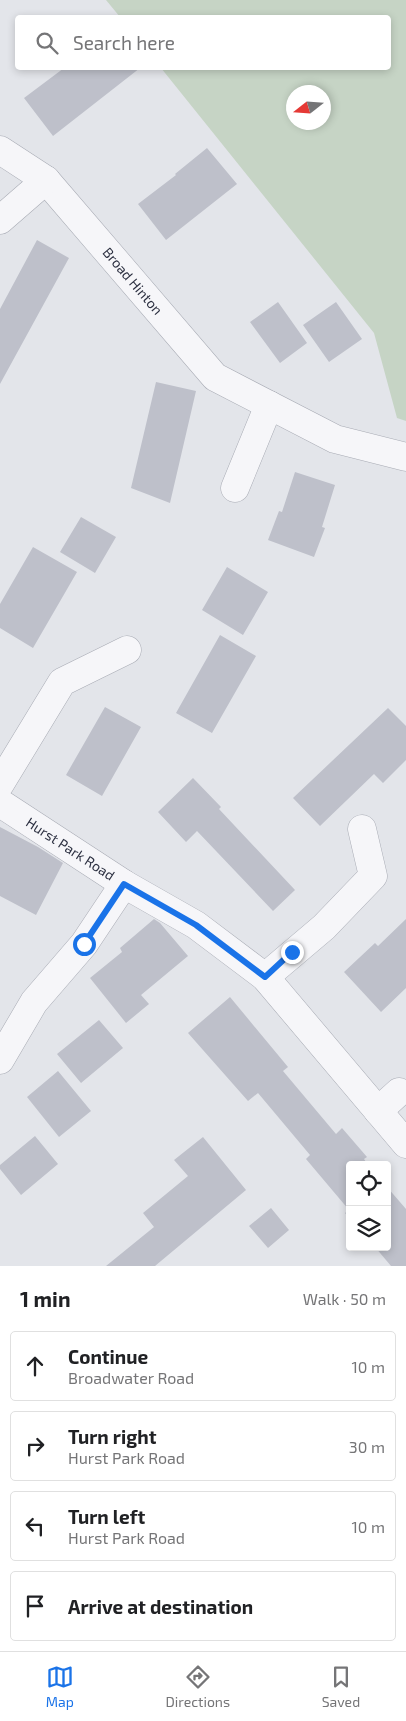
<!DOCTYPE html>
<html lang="en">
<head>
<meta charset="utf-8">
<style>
	:root { --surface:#fff; --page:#f6f6f6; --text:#202124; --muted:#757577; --line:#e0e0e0; --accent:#1a73e8 }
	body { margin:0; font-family:"Exo 2",sans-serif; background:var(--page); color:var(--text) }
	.controls { position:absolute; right:15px; bottom:15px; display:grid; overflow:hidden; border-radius:5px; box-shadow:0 2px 8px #0003 }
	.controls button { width:45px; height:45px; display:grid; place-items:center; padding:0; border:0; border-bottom:1px solid var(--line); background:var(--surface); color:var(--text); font:25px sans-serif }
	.compass { position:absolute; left:286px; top:85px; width:45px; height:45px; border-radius:50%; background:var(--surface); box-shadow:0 2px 8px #0003; rotate:253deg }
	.stop { position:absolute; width:15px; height:15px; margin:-11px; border:4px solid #1a73e8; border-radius:50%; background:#fff }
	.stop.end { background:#1a73e8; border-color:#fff; box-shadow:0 1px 5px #0008 }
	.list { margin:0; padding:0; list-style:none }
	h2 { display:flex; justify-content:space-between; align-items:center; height:65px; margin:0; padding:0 20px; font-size:21px }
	h2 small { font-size:16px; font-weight:400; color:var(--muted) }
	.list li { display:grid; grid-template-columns:32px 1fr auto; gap:15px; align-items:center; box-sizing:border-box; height:70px; margin:0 10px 10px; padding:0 10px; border:1px solid var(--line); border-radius:5px }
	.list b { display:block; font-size:19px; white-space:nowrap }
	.list p { margin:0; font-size:16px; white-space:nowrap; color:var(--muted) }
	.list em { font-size:16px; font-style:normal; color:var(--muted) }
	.icon { flex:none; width:28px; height:28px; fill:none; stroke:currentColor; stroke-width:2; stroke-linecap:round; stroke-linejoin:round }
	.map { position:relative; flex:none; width:406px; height:1266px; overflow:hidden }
	.search { position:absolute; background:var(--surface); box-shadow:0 2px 8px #0003; left:15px; right:15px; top:15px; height:55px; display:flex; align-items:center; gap:12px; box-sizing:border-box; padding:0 18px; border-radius:5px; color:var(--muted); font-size:19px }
	.sheet { height:385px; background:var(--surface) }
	nav { display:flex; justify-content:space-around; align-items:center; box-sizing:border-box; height:70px; border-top:1px solid var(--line); background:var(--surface); font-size:14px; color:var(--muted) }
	nav a { display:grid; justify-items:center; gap:2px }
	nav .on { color:var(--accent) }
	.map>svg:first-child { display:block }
	.green { fill:#c6d4c5; fill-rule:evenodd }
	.building { fill:#bec0ca }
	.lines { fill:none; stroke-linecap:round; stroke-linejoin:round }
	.minor-casing { stroke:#a8abb4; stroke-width:29 }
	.minor { stroke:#f6f6f9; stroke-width:28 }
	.route { stroke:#1a73e8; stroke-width:6 }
	.labels { text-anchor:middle; stroke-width:4; stroke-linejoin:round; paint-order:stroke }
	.street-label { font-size:14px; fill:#2c3041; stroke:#f3f4f8 }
</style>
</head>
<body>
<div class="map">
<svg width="406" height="1266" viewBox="0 0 406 1266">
	<rect width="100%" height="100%" fill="#e3e5ea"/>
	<path class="green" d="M106,0H406V421L397,418L374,333L161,68H388V18L120,17ZM294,92H324V122H294Z"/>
	<path class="building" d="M64,68H140L53,136L24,98Z
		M207,148L237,184L166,240L138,204L176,175L175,174Z
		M37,240L69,258L0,384V309Z
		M278,302L307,343L280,363L250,322Z
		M336,302L362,339L329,362L303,325Z
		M156,382L196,391L170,503L131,488Z
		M295,472L335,485L322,527L325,528L314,557L268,540L279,511L282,512Z
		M81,517L116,537L95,573L60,552Z
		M33,547L77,572L33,648L0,628V604Z
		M227,567L268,592L243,635L202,610Z
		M220,635L256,656L212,733L176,713Z
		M105,707L141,727L102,796L66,775Z
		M388,708L406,726V760L383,783L374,774L320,826L293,798Z
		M193,778L221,807L219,809L295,890L273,911L197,831L186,842L158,812Z
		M0,827L38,847L63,863L36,915L0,896Z
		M154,919L160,923L188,956L141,995L149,1004L126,1023L90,978L122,952L120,948Z
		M406,919V988L381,1012L344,972L375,943L378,946Z
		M230,997L288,1067L283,1071L336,1134L342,1128L367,1157L364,1159L368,1165H350V1219L345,1213L349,1210L306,1159L310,1155L258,1093L248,1101L188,1033Z
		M99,1020L123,1048L81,1083L57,1054Z
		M58,1071L91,1111L59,1137L27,1097Z
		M35,1136L58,1164L21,1195L0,1169V1165Z
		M203,1137L246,1190L155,1266H106L154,1227L143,1213L188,1176L174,1160Z
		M387,1187L406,1209V1266H391L375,1247H387Z
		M271,1208L289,1230L268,1248L249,1226Z"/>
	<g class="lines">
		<g class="minor-casing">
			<g id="minor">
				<path id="s1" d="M0,150L46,180L215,377L335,439L406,457"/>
				<path d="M0,220L46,180"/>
				<path d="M235,488L269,405"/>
				<path d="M0,784L62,682L127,650"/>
				<path id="s2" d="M0,803L124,884L196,925L265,977L406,1144"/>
				<path d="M265,977L324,927L373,876L362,829"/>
				<path d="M0,1060L34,1002L84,944L124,884"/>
				<path d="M378,1111L399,1092"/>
			</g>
		</g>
		<use href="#minor" class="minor"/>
	</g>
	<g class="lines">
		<path class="route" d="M84,944L124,884L196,925L265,977L292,952"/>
	</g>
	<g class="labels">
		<g class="street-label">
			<text dy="5" stroke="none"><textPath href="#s1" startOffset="188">Broad Hinton</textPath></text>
			<text dy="5" stroke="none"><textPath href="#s2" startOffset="84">Hurst Park Road</textPath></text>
		</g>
	</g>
</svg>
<div class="controls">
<button><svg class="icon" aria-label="locate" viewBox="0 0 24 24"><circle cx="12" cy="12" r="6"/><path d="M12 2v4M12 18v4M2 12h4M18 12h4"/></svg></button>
<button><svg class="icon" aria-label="layers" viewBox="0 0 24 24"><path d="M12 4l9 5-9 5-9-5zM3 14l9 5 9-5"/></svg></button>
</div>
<svg class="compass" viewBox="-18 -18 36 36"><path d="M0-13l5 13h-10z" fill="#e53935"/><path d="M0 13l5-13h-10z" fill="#757577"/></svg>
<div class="stop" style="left:84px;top:944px"></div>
<div class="stop end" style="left:292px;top:952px"></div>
<div class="search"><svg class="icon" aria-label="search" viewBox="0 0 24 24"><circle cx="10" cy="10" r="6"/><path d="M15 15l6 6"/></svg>Search here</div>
</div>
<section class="sheet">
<h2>1 min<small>Walk · 50 m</small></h2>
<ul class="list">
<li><svg class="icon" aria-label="ahead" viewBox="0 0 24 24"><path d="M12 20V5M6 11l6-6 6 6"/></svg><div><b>Continue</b><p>Broadwater Road</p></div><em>10 m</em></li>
<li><svg class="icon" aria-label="right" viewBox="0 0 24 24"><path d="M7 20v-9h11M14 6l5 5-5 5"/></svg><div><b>Turn right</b><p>Hurst Park Road</p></div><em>30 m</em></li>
<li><svg class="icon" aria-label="left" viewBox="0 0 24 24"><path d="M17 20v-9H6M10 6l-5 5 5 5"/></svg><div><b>Turn left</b><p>Hurst Park Road</p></div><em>10 m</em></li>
<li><svg class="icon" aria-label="arrive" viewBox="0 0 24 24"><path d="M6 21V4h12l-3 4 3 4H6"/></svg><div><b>Arrive at destination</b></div></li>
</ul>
</section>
<nav>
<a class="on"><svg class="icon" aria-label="map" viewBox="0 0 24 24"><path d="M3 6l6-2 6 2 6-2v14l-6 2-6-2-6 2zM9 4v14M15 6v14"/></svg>Map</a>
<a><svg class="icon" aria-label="directions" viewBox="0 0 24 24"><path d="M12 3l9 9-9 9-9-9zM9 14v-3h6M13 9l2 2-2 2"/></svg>Directions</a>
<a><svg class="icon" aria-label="saved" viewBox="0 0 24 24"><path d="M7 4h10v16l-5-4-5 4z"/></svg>Saved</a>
</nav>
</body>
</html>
